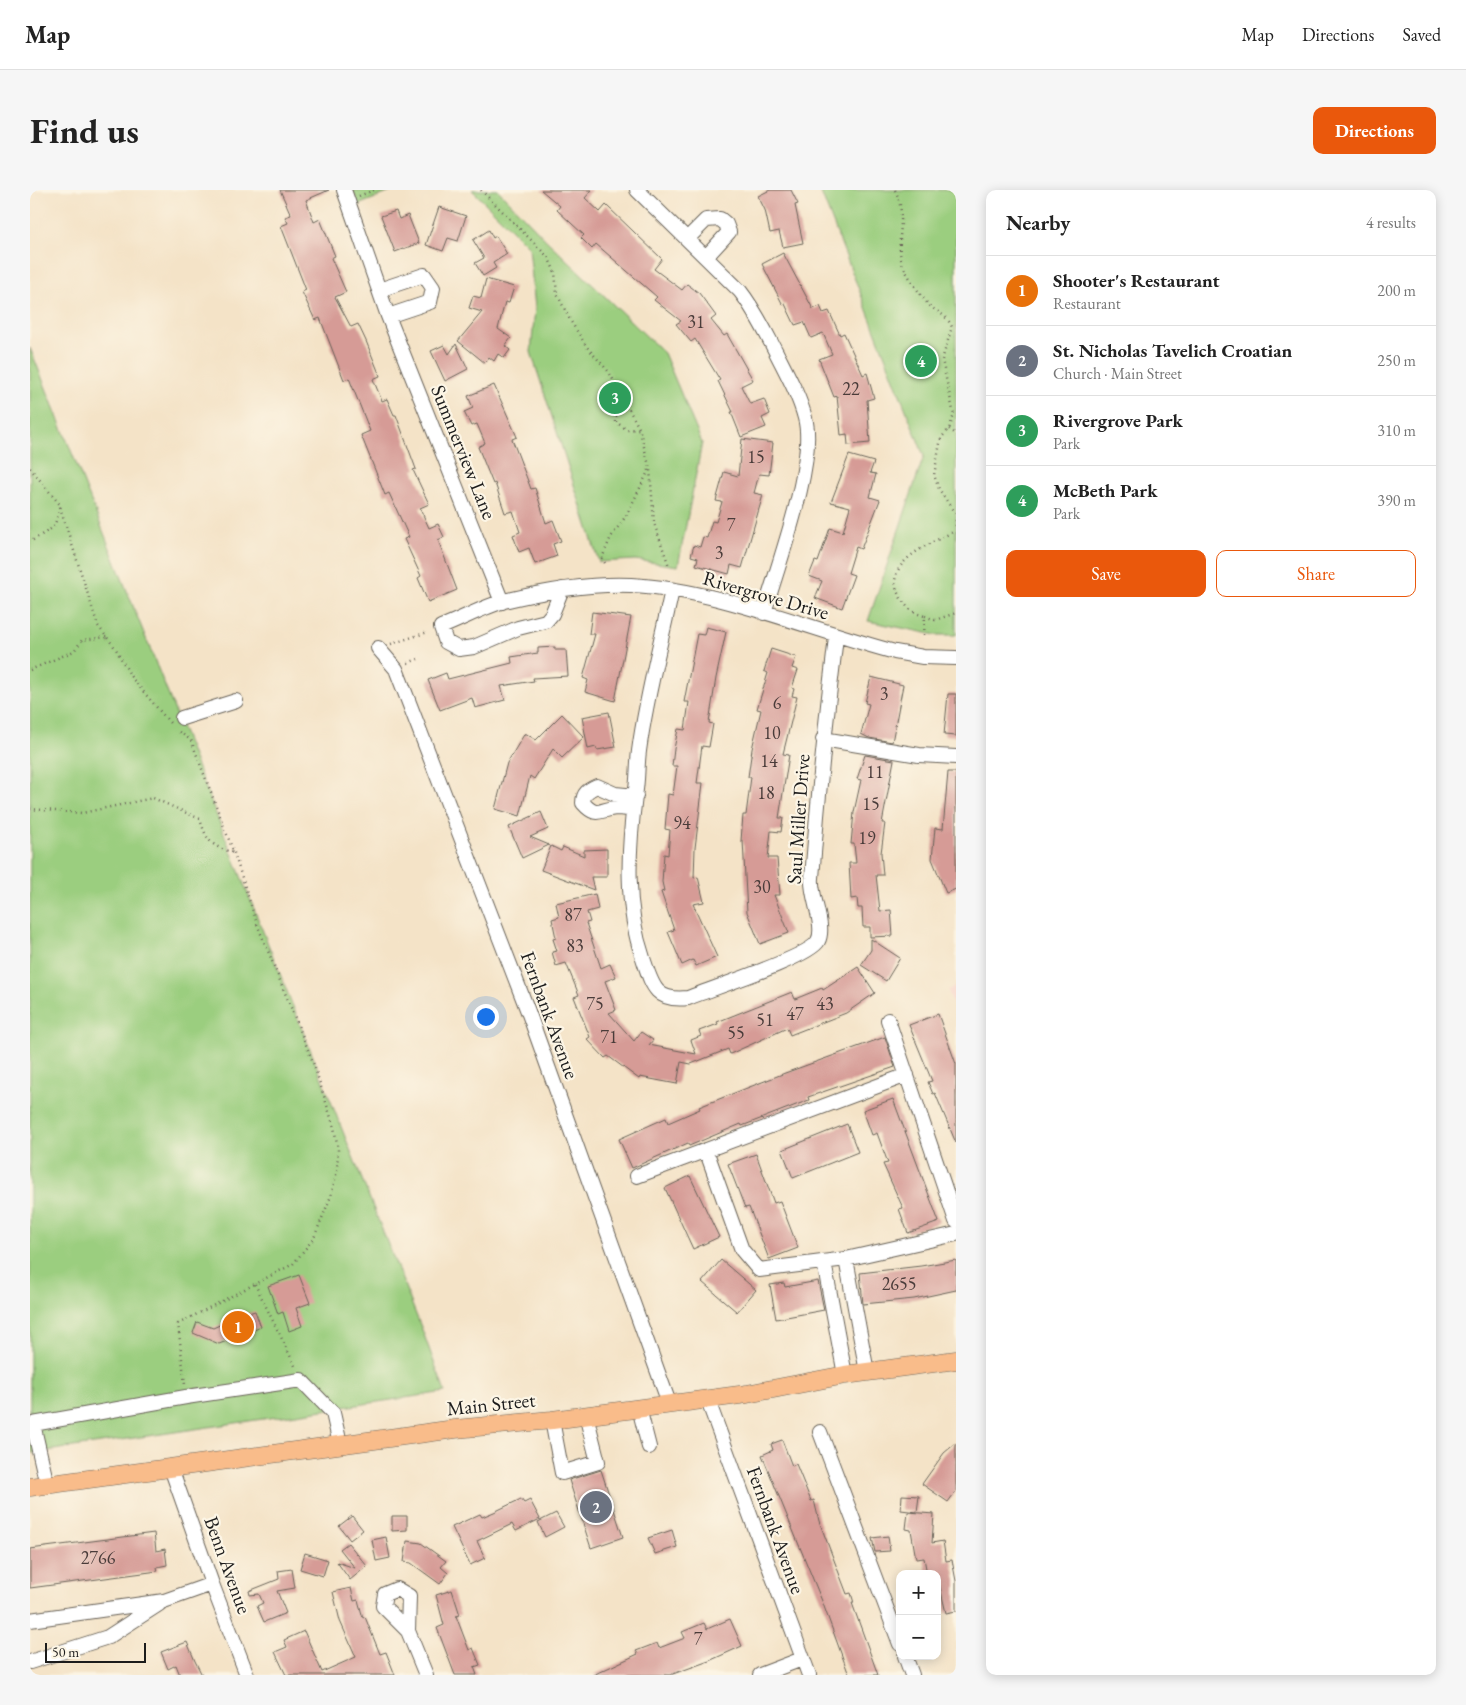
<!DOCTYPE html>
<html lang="en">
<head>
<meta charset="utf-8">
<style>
	:root { --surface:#fff; --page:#f6f6f6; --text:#222; --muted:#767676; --line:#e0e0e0; --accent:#ea580c }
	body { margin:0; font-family:"EB Garamond",serif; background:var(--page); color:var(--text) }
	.controls { position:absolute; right:15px; bottom:15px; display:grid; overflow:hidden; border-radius:10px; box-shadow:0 2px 12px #0003 }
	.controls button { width:45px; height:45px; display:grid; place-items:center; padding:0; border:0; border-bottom:1px solid var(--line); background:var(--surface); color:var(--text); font:25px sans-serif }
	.scale { position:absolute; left:15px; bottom:12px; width:101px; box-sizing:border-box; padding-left:5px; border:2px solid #1c1c1c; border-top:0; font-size:14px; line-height:18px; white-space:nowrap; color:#1c1c1c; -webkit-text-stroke:4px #fcf5e5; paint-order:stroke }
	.you { position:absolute; left:455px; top:826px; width:18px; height:18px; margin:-12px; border:4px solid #fff; border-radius:50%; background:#1a73e8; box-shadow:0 0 0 8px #1a73e833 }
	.badge { display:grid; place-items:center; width:32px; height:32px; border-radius:50%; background:var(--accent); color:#fff; font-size:16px; font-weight:700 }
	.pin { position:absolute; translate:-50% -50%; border:2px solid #fff; box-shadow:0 1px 5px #0006 }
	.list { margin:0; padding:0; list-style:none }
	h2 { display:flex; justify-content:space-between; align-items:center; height:65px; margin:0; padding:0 20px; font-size:21px }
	h2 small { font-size:16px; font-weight:400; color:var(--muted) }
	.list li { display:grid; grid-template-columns:32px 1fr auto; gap:15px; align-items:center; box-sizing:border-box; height:70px; padding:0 20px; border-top:1px solid var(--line) }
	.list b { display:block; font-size:19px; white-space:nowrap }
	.list p { margin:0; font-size:16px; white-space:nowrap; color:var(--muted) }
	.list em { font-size:16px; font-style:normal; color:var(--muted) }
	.actions { display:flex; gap:10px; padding:15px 20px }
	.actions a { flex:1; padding:11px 0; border:1px solid var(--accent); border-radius:10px; text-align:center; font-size:18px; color:var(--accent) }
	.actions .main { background:var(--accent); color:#fff }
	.map { position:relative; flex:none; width:926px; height:1485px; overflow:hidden; border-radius:10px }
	header { display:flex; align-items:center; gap:30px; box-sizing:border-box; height:70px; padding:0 25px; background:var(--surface); border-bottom:1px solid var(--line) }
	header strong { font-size:24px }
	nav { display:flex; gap:28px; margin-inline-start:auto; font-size:18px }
	.intro { display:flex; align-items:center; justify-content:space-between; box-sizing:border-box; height:120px; padding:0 30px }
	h1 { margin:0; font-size:35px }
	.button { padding:12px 22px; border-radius:10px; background:var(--accent); color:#fff; font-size:18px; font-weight:700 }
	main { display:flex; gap:30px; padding:0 30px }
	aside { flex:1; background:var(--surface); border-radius:10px; box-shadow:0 2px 12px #0003 }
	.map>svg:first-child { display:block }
	.built { fill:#f7d1c9 }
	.green { fill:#9bce7f; stroke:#5c754e }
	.building { fill:#d69b96 }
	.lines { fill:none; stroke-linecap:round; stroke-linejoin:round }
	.minor-casing { stroke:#686258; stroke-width:16 }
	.major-casing { stroke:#686258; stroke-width:19 }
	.path { stroke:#686258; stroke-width:2.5; stroke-dasharray:1 4; stroke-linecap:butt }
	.minor { stroke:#fff; stroke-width:14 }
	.major { stroke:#f9bc8a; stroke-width:18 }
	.labels { text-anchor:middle; stroke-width:4.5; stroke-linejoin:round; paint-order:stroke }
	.number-label { font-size:18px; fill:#4a3c3a }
	.street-label { font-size:20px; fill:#1c1c1c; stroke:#fcf5e5 }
</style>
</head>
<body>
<header>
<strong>Map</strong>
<nav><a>Map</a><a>Directions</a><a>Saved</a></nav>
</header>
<div class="intro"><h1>Find us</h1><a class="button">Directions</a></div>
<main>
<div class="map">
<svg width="926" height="1485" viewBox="0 0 926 1485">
	<rect width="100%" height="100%" fill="#fcf5e5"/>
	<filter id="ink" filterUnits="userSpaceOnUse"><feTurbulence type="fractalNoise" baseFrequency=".02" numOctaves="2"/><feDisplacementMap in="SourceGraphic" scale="10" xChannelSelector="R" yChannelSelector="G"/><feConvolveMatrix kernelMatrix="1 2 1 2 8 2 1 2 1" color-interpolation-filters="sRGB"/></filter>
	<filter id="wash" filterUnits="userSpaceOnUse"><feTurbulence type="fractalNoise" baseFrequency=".0096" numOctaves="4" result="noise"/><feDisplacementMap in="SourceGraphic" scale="20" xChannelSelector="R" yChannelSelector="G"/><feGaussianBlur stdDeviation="1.12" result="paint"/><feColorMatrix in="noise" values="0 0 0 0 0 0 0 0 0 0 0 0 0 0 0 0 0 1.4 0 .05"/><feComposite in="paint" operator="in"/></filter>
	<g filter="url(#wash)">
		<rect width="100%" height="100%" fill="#f4e3c7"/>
		<path class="built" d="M926,797V822L918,800Z"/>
		<path class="green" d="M323,0H365L328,15Z
			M442,0H468L516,50L634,163L672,253L648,376L605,370L569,372L501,162L505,118L499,57Z
			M790,0H926V445H906L838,431L894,266Z
			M0,158L393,1142L415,1202L3,1263L0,1255Z"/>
		<g id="blocks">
			<path class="building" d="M250,0H299L276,10L284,32L290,29L305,66L301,68L316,102L305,107L321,137L328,134L336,151L350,186L343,189L352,211L357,209L364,225H366L386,279L383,280L399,314L390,318L399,338L408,334L414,347L408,350L427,400L398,412L388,388L391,386L374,349L379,347L359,303L355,305L331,245L340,241L319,188L314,190L290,128L285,130L272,102L276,100L251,36L258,33L255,27L261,25Z
				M511,0H562L555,8L570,22L576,15L632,69L624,79L652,100L657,94L669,103L686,126L681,130L694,146L697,144L723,190L711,196L720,214L734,209L740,224L732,228L736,237L711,247L701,222H703L688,191L690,190L665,149L661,152L646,134L651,131L624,110L627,107L566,54L562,59L551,48L554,45L527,20L530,16Z
				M740,0H761L768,14L765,15L773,53L753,57L749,41L740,43L735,20L728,6Z
				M409,17L436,26L428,51L418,48L413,61L396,55Z
				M366,21L369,29L378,25L389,53L365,62L351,26Z
				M459,40L463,48L466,46L477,64L463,73L466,78L453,86L445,73L454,68L443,50Z
				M753,63L783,119L790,116L793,123L799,121L810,145L814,143L833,185L837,183L844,208L837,210L840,253L818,255L817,244L811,245L807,206L804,207L789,169L802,164L793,143L781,148L774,132L765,135L755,114L753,115L732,74Z
				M456,89L484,97L479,113L475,112L468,139L481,148L475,156L480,160L474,168L468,164L464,171L459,167L455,173L428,151L452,122L439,118L443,106L451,108Z
				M426,154L438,179L415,191L401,161L414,155L419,164Z
				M464,195L487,247L482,249L501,299L505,298L516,333L523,330L531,351L523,354L527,366L505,374L499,358L489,362L483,345L490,342L483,321L475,323L465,293L463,294L448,257L455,253L447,234L441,236L434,222L443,218L438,206Z
				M712,249L743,253L739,285L729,284L724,303L733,305L712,378L701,375L699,384L666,375L668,368L661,366L664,355L670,357L673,347L677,348L682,331L686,332L692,312L686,311L694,282L708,286Z
				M819,265L844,272L840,283L846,284L840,307L850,310L831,359L826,357L818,383L824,385L812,418L785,408L792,391L779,386L785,371L788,372L800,338L813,342L820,317L801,312Z
				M562,422L601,427L585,511L555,502L558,490L553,488L565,444H559Z
				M676,437L696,442L686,488L679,533L683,534L679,557L672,556L667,593H673L665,658L664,688L668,687L674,712L663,714L687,767L666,776L663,770L652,775L638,742L644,740L631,702L634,701L632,692L634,664L638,665L640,640L635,639L638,604L643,605L647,576H642L644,559L648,539L655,540L659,512H654L667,444L674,445Z
				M525,457V460H536L538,486L503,488L504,491L471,496L475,510L445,518L442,508L410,520L398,490L416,483L418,489L482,473L481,467L508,463V458Z
				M741,459L766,467L762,478L768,480L762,498L764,499L762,506L767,507L753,564L759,565L749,628H753L751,642L741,641L738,668H747L750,705H744L759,743L730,754L717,722L713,651H711L713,625H716L721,587H718L722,559L731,520L727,519L738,483L734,481Z
				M841,487L873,495L862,552L839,548L831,544L839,514L835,513Z
				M918,504H926V546L914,545Z
				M579,522L586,557L567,560L566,557L558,559L552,527Z
				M532,524L554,547L532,568L523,559L504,589L500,586L490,626L465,619L477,573L495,543L506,550Z
				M835,565L864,570L852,633H855L851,663L853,685H846L850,721L861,720L863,746L840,747V737H833L832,718H828L827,708L821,709L819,673H826L824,654H821L824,622L831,590L827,589Z
				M918,582H926V699L916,703L902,669L905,638L913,639Z
				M511,622L518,639L500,647L519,655L492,668L479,637Z
				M521,656L531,661L533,657L554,666V660L577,659V687H561L564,700L511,680Z
				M565,704L568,719L557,722L560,732L556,733L571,778L580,774L586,787L575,791L586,820L579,823L604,851L611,842L623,850L619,855L666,864L661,850L671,846L669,841L688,834L687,832L762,802L765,809L792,798L793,800L828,777L845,803L816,823L760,845L757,838L700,864L698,859L661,874L651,872L647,894L610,887L609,889L578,866L575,868L557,849L560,847L544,807L549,805L536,773L526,776L522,762L527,761L523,749L526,748L522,729L529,727L526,713Z
				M841,749L870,768L856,791L831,775L841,760Z
				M908,824L926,874V953L905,903L903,904L898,892L902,891L879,835Z
				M855,847L865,877L778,907L779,910L712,936L711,934L659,956L658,953L602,978L589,949L636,928L638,933L670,919L669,917L755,883Z
				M863,909L909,1032L878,1043L869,1019L873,1018L853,974L858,973L847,943L842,945L833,920Z
				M817,934L828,962L763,988L752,960Z
				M726,964L744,1013L750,1011L768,1058L739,1069L719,1017L715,1018L698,974Z
				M660,986L689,1047L663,1059L635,998Z
				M691,1070L726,1100L707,1122L672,1092Z
				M926,1070V1100L884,1109L833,1114L830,1083L891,1076Z
				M269,1085L280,1113L266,1118L272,1136L259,1141L253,1122L248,1124L238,1096Z
				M788,1091L794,1120L746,1129L740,1095L754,1093L755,1097Z
				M214,1121L215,1124L225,1121L231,1137L222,1141L223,1144L215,1150L197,1151L189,1154L163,1143L167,1132L183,1138L194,1133L201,1124Z
				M752,1250L762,1276L766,1274L781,1311L784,1310L789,1331L817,1404L821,1403L824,1413H822L848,1485H819L792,1411L732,1265L743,1260L741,1254Z
				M926,1253V1301L918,1312L892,1294L914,1263Z
				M571,1280L593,1347L561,1358L539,1290Z
				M872,1305L889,1306L887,1322L871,1320Z
				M491,1309L494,1313L500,1310L510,1329L486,1341L482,1334L447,1351L455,1368L440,1375L422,1337L450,1324L452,1327L464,1322Z
				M878,1322L904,1324L902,1353L913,1351L916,1371L922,1370L926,1391V1421L916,1423L907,1384H897L894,1368L886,1369L881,1340L876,1339Z
				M526,1323L534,1337L515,1347L508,1332Z
				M322,1326L333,1340L320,1350L309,1336Z
				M362,1326H377V1340L362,1341Z
				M642,1340L647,1357L625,1364L618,1348Z
				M124,1343L126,1361L135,1359L137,1375L127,1377L128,1381L0,1398V1359Z
				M858,1346L860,1361L845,1362L842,1348Z
				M356,1347L360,1368L346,1371L342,1350Z
				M377,1351L391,1353L416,1371L411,1377L418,1383L410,1394L381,1373L374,1372Z
				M318,1353L337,1376L320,1390L307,1372L325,1378L310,1359Z
				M275,1363L298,1370L293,1386L270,1379Z
				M262,1379L265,1398L247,1401L256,1423L234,1432L227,1416L233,1413L229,1404L220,1405L219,1401L249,1389L248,1381Z
				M321,1398L324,1411L328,1410L333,1428L335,1427L350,1464L356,1462L365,1485H256L245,1462L257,1457L254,1450L274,1441L292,1482L326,1467L310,1431L303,1402Z
				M422,1400L430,1425L426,1426L439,1460L443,1458L450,1475L444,1477L447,1485H425L407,1438L414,1435L406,1405Z
				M700,1429L712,1456L679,1471L640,1485H563L608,1464L606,1461L627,1453L629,1458L655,1448L652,1442L674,1433L677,1439Z
				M157,1452L165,1471L172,1485H150L146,1475L138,1479L131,1462Z"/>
		</g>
	</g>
	<g filter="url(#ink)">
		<use href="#blocks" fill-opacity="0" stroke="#686258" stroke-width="1"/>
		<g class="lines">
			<g class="minor-casing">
				<path id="minor" d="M314,0L358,126L472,412
					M607,0L710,101C725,120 735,141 746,162C757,184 769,205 775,228C787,272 747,377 734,423
					M657,49L676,30L690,29L696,34L699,42L676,67
					M349,100L394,85L403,98L400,112L358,126
					M532,399L522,424L516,431L488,438L444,457L429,459L416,452L411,437C432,429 453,417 474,411C515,401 559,393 601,395C687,399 781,440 865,462L893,467L926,468
					M642,400C631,453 616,507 609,561C607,576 608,591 605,606C598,660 595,716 613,768C622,795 625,812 658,808C680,799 780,767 788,751C796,736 780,705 782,688C788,607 796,527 806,447
					M348,458L366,479L499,824L639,1213
					M152,528L206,511
					M793,549L889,565L926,567
					M603,620C598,619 592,618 586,618C570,619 567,629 553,613C553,603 558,600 567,596L585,604L606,606
					M858,830L926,1031
					M676,960L712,1060L729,1080L816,1069
					M607,986L877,885
					M794,1072L815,1185
					M837,1182L816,1069L926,1044
					M677,1208L779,1485
					M609,1218L619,1257
					M522,1230L532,1283L568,1272L556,1225
					M790,1242L870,1454
					M141,1278L182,1394L217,1485
					M17,1295L3,1234L156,1207L271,1190L303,1223L310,1254
					M0,1430L134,1411L182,1394
					M378,1441L353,1416L355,1404L367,1399L379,1406L378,1441L396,1485
					M875,1466L882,1485
					M0,1472L78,1447L129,1414
					M730,1485L772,1469"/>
			</g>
			<g class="major-casing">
				<path id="major" d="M0,1297L425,1239L522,1230L717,1204L815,1185L926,1170"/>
			</g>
			<path class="path" d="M451,0L518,67L525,82L527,104L540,130L557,157L579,182L609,238L620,279L624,333L639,376
				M865,0C878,26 865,48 872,73C875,82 891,106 897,113C907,124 915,122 922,137L912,170L924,225L919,239L911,248L904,285L909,299L926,325
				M329,6L344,0
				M586,196V232L597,240L609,239
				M919,239L926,244
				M0,278L31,316L24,337L0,352
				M30,317L68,436L86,459L101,487L140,533
				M926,330V337
				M575,373L572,368L581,347L596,326L619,280
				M895,426L905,430L926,423
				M894,445L895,426C882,423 876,417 869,405C851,373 901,353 923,342L926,343
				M361,454L398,442
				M378,473L388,469
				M0,480L44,461L52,450L77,447
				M149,542L161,550L204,663L227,734L283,872L304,937L308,959L307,981L301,1006L284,1048L263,1074L148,1134L155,1195
				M0,619L52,623L123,608L170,629C177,652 181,656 204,663
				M225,1094L266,1178"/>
			<use href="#minor" class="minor"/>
			<use href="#major" class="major"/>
		</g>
	</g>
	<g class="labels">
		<g class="number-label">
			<text x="666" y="138">31</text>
			<text x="821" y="205">22</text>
			<text x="726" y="273">15</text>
			<text x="701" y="341">7</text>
			<text x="689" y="369">3</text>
			<text x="854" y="510">3</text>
			<text x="747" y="519">6</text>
			<text x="742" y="549">10</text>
			<text x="739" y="577">14</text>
			<text x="845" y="588">11</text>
			<text x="736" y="609">18</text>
			<text x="841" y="620">15</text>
			<text x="652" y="639">94</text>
			<text x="837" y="654">19</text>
			<text x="732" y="703">30</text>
			<text x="543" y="731">87</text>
			<text x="545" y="762">83</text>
			<text x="565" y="820">75</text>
			<text x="795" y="820">43</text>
			<text x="765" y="830">47</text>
			<text x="735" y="836">51</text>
			<text x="706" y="849">55</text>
			<text x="579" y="853">71</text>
			<text x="869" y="1100">2655</text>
			<text x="68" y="1374">2766</text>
			<text x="668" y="1455">7</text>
		</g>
		<g class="street-label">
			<text transform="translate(434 262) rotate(68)" y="7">Summerview Lane</text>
			<text transform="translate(736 405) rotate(16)" y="7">Rivergrove Drive</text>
			<text transform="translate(768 629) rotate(-86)" y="7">Saul Miller Drive</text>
			<text transform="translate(520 825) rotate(70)" y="7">Fernbank Avenue</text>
			<text transform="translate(461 1214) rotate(-6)" y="7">Main Street</text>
			<text transform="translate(746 1340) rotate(70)" y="7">Fernbank Avenue</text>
			<text transform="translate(198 1375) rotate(70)" y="7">Benn Avenue</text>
		</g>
	</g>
</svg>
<div class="controls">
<button>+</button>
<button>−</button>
</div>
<div class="scale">50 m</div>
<div class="you"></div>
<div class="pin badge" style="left:208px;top:1137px;background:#e8710a">1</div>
<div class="pin badge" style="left:566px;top:1317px;background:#6b7280">2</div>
<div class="pin badge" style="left:585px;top:208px;background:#2e9e5b">3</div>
<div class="pin badge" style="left:891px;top:171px;background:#2e9e5b">4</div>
</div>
<aside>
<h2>Nearby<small>4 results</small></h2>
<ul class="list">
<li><span class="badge" style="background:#e8710a">1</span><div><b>Shooter's Restaurant</b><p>Restaurant</p></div><em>200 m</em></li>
<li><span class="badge" style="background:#6b7280">2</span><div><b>St. Nicholas Tavelich Croatian</b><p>Church · Main Street</p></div><em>250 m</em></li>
<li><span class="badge" style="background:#2e9e5b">3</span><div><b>Rivergrove Park</b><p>Park</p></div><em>310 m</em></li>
<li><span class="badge" style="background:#2e9e5b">4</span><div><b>McBeth Park</b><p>Park</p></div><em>390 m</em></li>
</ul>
<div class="actions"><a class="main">Save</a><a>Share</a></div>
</aside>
</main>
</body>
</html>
